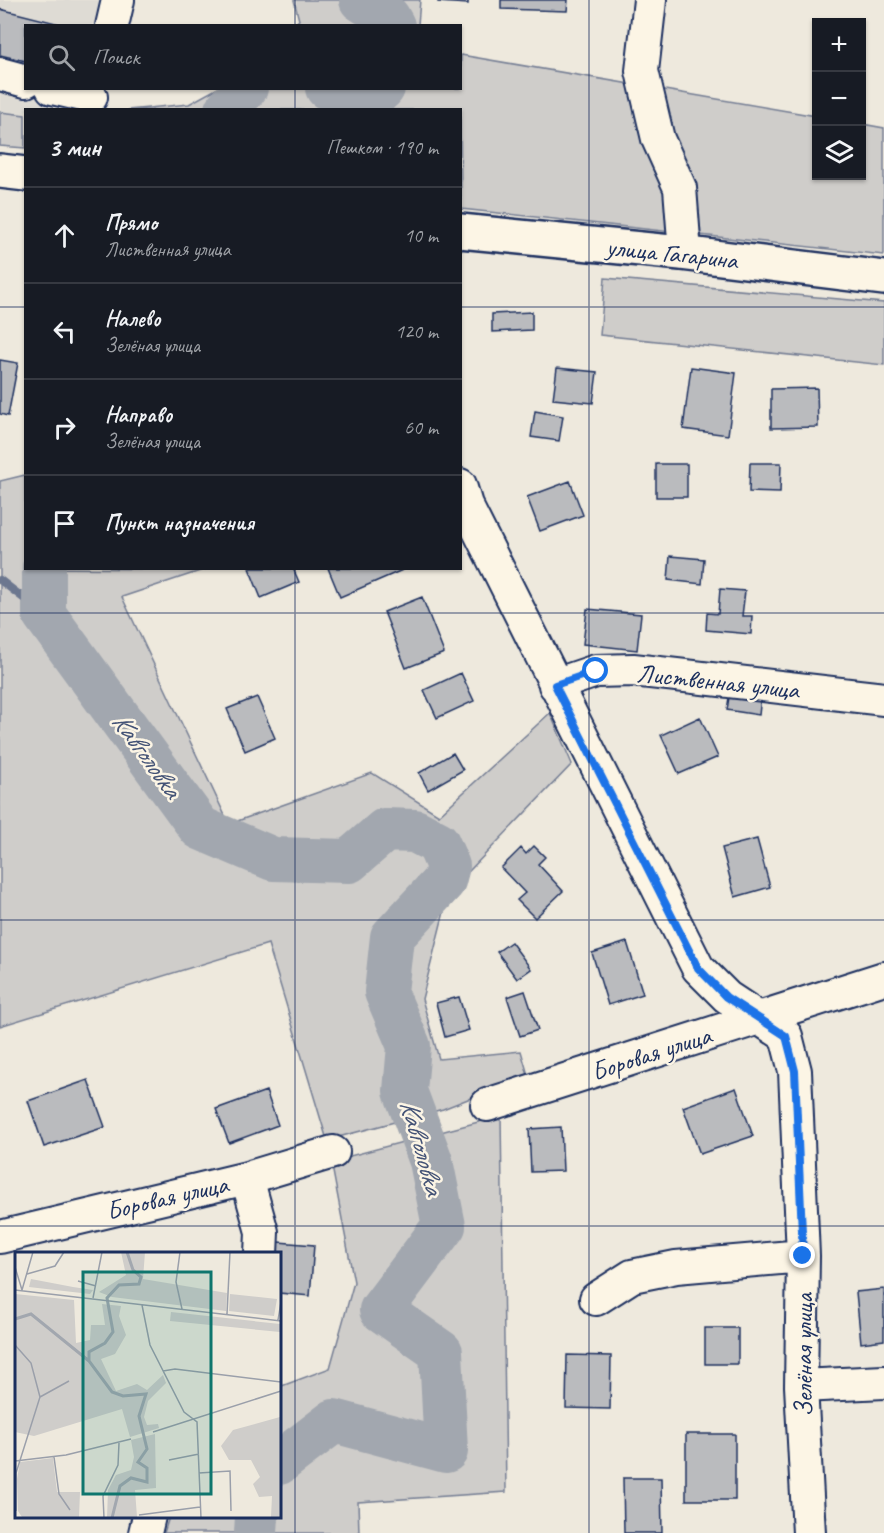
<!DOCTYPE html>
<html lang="ru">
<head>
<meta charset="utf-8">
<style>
	:root { --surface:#171b24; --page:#242831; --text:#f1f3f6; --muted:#9ea1a6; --line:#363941 }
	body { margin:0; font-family:Caveat,sans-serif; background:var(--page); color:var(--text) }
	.controls { position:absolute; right:18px; top:18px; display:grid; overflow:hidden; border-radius:0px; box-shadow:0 2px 4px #0004 }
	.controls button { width:54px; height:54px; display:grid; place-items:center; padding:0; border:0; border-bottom:2px solid var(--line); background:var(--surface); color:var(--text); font:30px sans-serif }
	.stop { position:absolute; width:18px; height:18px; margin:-14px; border:4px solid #1a73e8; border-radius:50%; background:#fff }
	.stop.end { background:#1a73e8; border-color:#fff; box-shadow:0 2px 6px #0008 }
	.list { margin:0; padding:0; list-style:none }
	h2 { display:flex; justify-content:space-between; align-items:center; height:78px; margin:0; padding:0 24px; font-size:26px }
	h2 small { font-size:20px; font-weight:400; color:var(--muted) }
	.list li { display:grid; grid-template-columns:39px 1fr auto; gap:18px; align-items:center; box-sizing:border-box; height:96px; padding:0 24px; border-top:2px solid var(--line) }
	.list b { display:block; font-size:22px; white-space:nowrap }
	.list p { margin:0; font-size:20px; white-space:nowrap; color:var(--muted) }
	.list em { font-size:20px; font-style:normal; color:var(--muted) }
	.icon { flex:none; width:33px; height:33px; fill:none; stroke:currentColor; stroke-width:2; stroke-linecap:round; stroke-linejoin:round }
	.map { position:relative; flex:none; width:884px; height:1533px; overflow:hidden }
	.search { position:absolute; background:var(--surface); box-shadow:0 2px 4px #0004; left:24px; top:24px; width:438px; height:66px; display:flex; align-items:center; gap:15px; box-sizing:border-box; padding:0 21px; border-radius:0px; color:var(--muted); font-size:22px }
	.panel { position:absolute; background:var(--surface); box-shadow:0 2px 4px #0004; left:24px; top:108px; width:438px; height:462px; border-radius:0px }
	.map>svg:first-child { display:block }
	.built { fill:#dedbd4 }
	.green { fill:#cfcdca; stroke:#757e94; stroke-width:1.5 }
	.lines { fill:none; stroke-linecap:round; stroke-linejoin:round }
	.stream { stroke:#6c778f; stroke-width:8 }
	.river { stroke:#a2a7af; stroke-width:44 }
	.building { fill:#babbbe; stroke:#1b2f5e; stroke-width:1.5 }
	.minor-casing { stroke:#1b2f5e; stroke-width:36 }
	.major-casing { stroke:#1b2f5e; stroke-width:38 }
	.minor { stroke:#fcf5e5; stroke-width:32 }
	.major { stroke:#fcf5e5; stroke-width:33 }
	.route { stroke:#1a73e8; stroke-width:8 }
	.grid { fill:none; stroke:#1b2f5e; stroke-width:1.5; stroke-opacity:0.55 }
	.labels { text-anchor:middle; stroke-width:5; stroke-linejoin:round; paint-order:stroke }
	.street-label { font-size:26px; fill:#1b2f5e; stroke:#fcf5e5 }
	.water-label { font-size:27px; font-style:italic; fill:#445376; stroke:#fcf5e5 }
	.inset-river { fill:none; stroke:#a2a7af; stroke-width:3 }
	.inset-road { fill:none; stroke:#9a9faa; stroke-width:1.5 }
	.view { fill:#0f766e; fill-opacity:0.15; stroke:#0f766e; stroke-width:3 }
	.inset-edge { fill:none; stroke:#1b2f5e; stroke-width:3 }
</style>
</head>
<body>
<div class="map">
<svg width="884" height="1533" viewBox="0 0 884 1533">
	<rect width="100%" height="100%" fill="#eee9dd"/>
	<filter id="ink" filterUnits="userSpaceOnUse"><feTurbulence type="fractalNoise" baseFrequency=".0167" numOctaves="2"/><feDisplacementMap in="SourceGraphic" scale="12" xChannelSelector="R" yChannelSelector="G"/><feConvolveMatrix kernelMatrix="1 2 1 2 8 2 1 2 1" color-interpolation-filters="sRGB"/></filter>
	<g filter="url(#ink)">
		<path class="built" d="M0,0H101L93,25L26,26V88L75,89L69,109L26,110L25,115L0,112Z"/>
		<path class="green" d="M294,0H420L418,25H293L299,20Z
			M461,55L816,116V176H862V124L884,128V255L461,209L460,110H128L189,104L216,89L460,88Z
			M0,112L25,115V148L0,146Z
			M605,278L884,303V365L600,335Z
			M25,475L26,568L206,569L122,597L229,824L372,773L439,815L550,713L572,764L449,892L422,999L439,1059L521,1051L528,1075L443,1109L327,1140L268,944L0,1026V481Z
			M501,1116L506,1492L358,1502L359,1533H164L169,1517L279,1516V1387L330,1368L354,1282L331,1161Z"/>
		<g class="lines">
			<path class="stream" d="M0,580L44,614"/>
			<path class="river" d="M361,0L388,17L393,26
				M327,88L374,96L383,88
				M226,110L246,88
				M44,568V614L200,828L273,859L349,861L385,830L415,831L438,843L448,866L444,881L392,937L386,992L409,1046L405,1091L431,1161L444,1226L381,1310L441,1352L446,1451L334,1421L279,1463
				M256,1533L257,1516"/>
		</g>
		<path class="building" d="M438,0H468V4L438,2Z
			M501,0H568L567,11L501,9Z
			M0,9L60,24V26H26V61L0,55Z
			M532,312V330L492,332V314Z
			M0,360L18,363L8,416L0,414Z
			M691,367L736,373L728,435L683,429Z
			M557,368L597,372L593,403L553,399Z
			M817,388L818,427L771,428V389Z
			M535,411L563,416L559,441L531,437Z
			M750,463H781L780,493L749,492Z
			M656,464H687V497H656Z
			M570,481L583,515L540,531L527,497Z
			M670,556L704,559L702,584L668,580Z
			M249,568H293L299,582L261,598Z
			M328,568H407L340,597Z
			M720,589L745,591L742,616H752L751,634L706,630L707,613L718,614Z
			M422,597L444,653L406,668L384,612Z
			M587,609L641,614L637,650L583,644Z
			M461,673L474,701L437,718L424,690Z
			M730,691L761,696L759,715L727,710Z
			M257,697L275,738L245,751L227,709Z
			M700,717L718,757L679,774L661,735Z
			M453,753L463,770L428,790L419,773Z
			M757,839L770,887L735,897L722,848Z
			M534,846L545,857L538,864L563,891L535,918L517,900L525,893L501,868L521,848L526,854Z
			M511,942L531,969L517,979L497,952Z
			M627,942L643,994L608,1005L592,953Z
			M525,991L538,1030L520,1036L507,997Z
			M459,997L469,1030L445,1037L436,1003Z
			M88,1080L105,1127L44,1147L28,1101Z
			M736,1088L753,1136L700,1154L683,1107Z
			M266,1091L278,1125L229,1143L216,1109Z
			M561,1127L563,1171L531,1172L529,1129Z
			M278,1242L314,1245L310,1296L279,1293Z
			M884,1289V1340L861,1343L856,1292Z
			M705,1328H738V1364H705Z
			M567,1355L611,1356L610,1409L566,1408Z
			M686,1434H735V1500H686Z
			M623,1478H661L662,1533H624Z"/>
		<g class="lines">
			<g class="minor-casing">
				<path id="minor" d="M650,0L642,71L658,139L680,188L684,240L681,253
					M112,26L118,0
					M0,74L26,81
					M52,88L91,97
					M460,485L466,505L698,968L727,997L786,1036L795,1071L803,1256L801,1386L809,1533
					M555,685L596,671L633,670L884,699
					M487,1105L884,978
					M247,1178L262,1232L261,1254
					M0,1237L247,1178L333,1152
					M596,1299L632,1276L676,1267L803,1256
					M801,1386L884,1382
					M145,1533L149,1516"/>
			</g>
			<g class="major-casing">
				<path id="major" d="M0,171L26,174
					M460,231L681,253L884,278"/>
			</g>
			<use href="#minor" class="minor"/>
			<use href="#major" class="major"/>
		</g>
	</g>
	<g class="lines" filter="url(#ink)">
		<path class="route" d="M596,671L555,685L698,968L726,997L786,1036L795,1071L803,1256"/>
	</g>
	<path class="grid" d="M295,0V26M589,0V1533M295,88V110M0,307H26M460,307H884M295,568V1533M0,613H884M0,920H884M0,1226H884"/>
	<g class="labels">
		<g class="street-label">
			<text transform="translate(672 253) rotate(6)" y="9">улица Гагарина</text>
			<text transform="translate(718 681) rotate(6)" y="9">Лиственная улица</text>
			<text transform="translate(651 1053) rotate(-18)" y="9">Боровая улица</text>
			<text transform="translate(167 1197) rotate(-13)" y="9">Боровая улица</text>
			<text transform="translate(803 1355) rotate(-90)" y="9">Зелёная улица</text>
		</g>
		<g class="water-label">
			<text transform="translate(147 755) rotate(54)" y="9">Кавголовка</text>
			<text transform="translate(422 1147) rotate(74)" y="9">Кавголовка</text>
		</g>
	</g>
	<g transform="translate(15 1252)">
		<rect width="266" height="266" fill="#eee9dd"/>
		<path d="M106,0H130L128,27L212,41L211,59L97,45L84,40L111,23ZM16,27L58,35L78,38L75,42L14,35ZM0,42L59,48L61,91L75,88L76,73H90L87,52L106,54L104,64L111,83L100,102L86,107L101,139L122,132L132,138L148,123L151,131L133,149L129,165L132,173L143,172L144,176L115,185L107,157L19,184L0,180ZM215,42L262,47L259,64L214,59ZM156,60L265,72V80L155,69ZM265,165V265H256L257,244L244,245L238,232L245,225L236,208H214L206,194L218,178ZM140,182L141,236L120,238L122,265H131L92,266L93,238L101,223L116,218L119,205L116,188ZM38,206L42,240H65L64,265H7L3,259L2,227L5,210Z" fill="#cfcdca"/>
		<path class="inset-river" d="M0,67L16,62L74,109M97,266L105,234L116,226L132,230V216L123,210L132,197L124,164L131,142L108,144L97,140L74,109V100L90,91L98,80L92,46L104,33L124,32L126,25L118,18L112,0"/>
		<path class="inset-road" d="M165,0L161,30L167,57M0,15L7,38M12,22L40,14L49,0M63,29L81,34M0,38L266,69M7,38L18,0M78,46L87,0M127,53L135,93L169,160L182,170L186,266M212,62L215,0M263,68L266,50M0,93L16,111L25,145L1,221V259M148,119L160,117L266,130M25,145L54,129M138,180L266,139M39,205L44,242L55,258M154,208L184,202M0,209L51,203L116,187M184,221L215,219L216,259M124,263L185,255M89,266L88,244L103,213L104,191"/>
		<path class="view" d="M68,20H196V242H68Z"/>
		<rect width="266" height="266" class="inset-edge"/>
	</g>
</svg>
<div class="controls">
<button>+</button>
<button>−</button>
<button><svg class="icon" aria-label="layers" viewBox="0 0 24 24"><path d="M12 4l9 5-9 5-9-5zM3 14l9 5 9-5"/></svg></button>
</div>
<div class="stop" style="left:596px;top:671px"></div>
<div class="stop end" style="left:803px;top:1256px"></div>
<div class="search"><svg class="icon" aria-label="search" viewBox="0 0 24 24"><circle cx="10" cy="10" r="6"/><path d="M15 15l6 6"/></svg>Поиск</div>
<section class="panel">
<h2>3 мин<small>Пешком · 190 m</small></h2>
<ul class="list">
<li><svg class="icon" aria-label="ahead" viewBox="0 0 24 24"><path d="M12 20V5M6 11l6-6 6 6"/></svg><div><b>Прямо</b><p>Лиственная улица</p></div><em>10 m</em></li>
<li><svg class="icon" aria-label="left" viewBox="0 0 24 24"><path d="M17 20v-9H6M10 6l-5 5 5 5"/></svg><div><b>Налево</b><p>Зелёная улица</p></div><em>120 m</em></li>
<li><svg class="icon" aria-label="right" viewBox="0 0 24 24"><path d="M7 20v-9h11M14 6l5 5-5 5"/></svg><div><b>Направо</b><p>Зелёная улица</p></div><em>60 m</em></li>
<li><svg class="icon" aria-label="arrive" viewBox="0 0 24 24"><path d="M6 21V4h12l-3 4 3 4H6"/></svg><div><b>Пункт назначения</b></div></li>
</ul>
</section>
</div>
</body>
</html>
